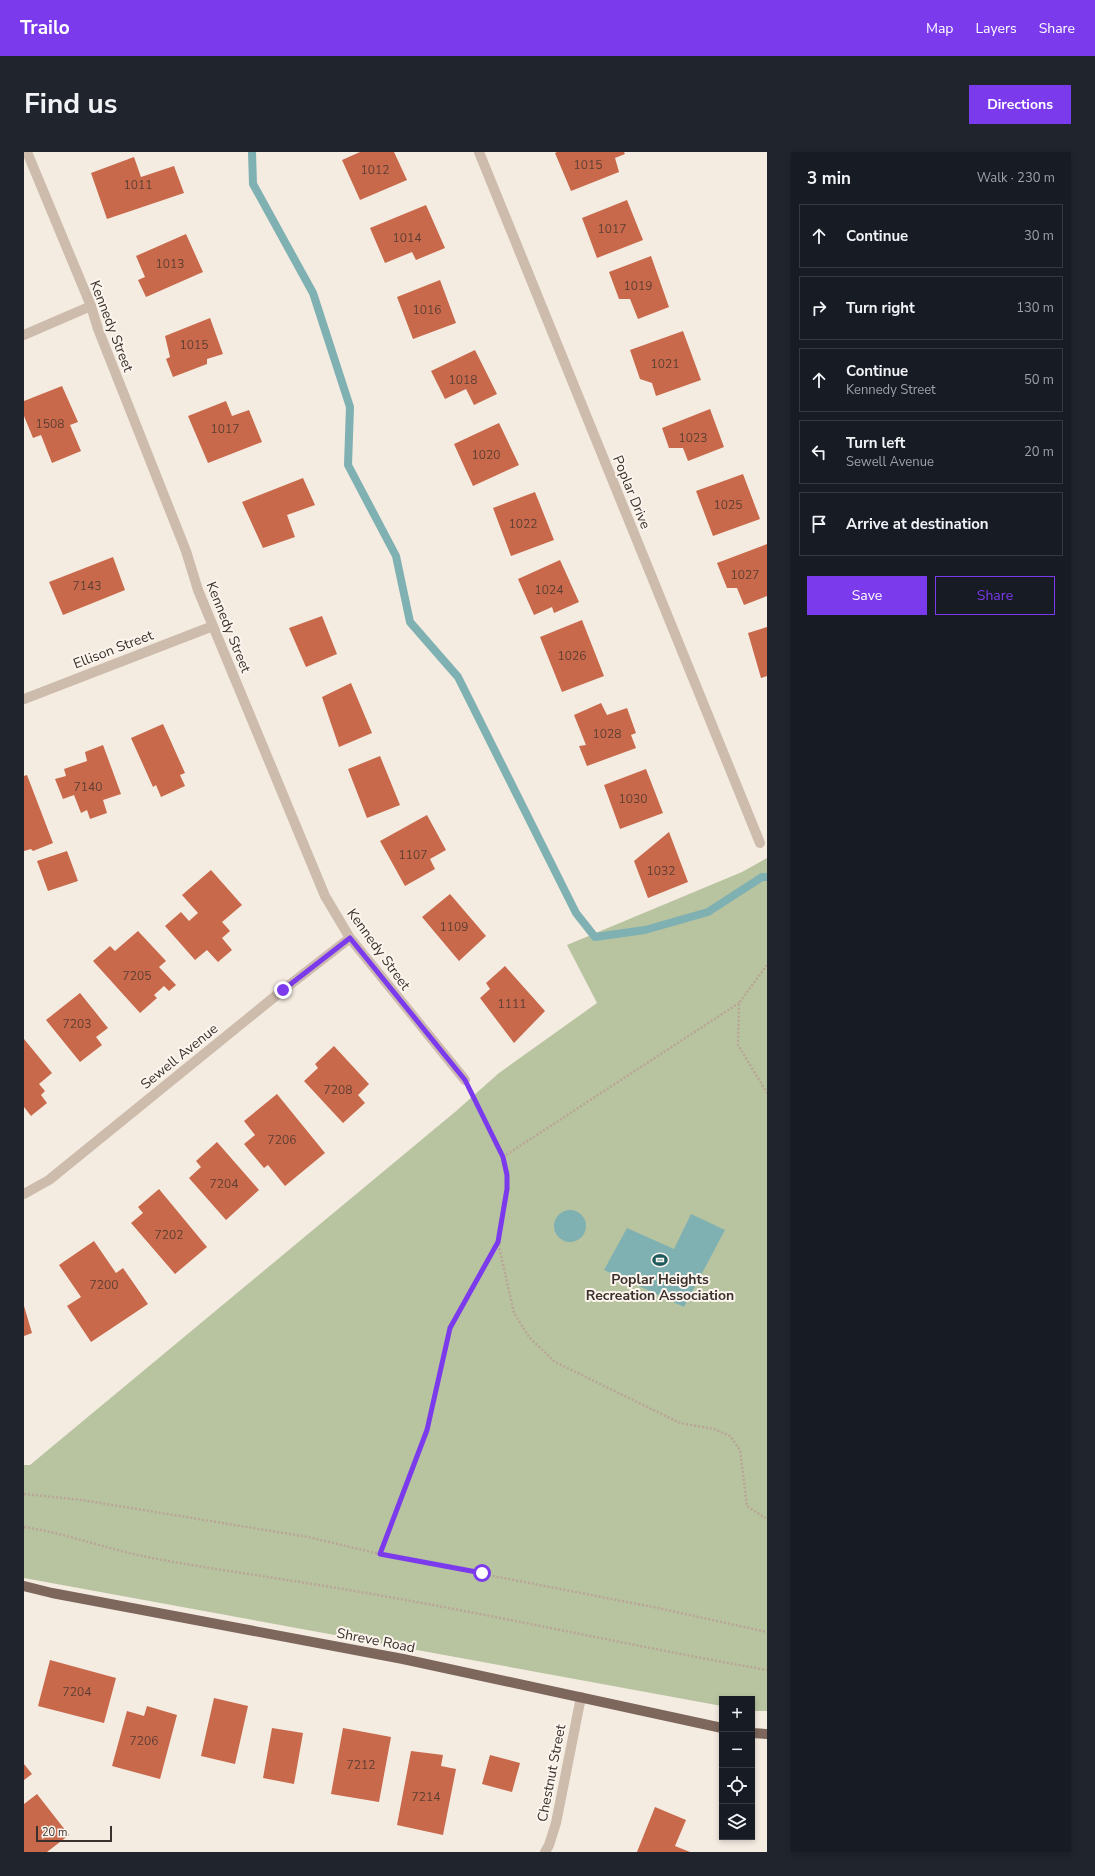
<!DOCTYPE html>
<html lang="en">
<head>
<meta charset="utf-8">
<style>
	:root { --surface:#171b24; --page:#20242c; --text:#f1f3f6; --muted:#9ea1a6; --line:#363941; --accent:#7c3aed }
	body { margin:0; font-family:"Nunito Sans",sans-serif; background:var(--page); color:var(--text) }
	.controls { position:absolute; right:12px; bottom:12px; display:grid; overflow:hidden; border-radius:0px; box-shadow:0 2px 6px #0003 }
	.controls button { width:36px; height:36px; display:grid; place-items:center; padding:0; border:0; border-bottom:1px solid var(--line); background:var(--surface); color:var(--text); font:20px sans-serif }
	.scale { position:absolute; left:12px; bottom:10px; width:76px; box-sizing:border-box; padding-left:4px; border:2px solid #3b302b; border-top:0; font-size:11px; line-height:14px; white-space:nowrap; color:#3b302b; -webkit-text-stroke:3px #fbf5ee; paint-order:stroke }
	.stop { position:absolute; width:12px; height:12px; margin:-9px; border:3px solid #7c3aed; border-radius:50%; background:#fff }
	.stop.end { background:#7c3aed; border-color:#fff; box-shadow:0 1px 4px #0008 }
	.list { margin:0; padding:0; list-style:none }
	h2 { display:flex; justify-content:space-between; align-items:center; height:52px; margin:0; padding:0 16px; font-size:17px }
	h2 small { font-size:13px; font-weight:400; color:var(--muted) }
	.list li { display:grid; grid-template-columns:26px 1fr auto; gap:12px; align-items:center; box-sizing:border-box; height:64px; margin:0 8px 8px; padding:0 8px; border:1px solid var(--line); border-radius:0px }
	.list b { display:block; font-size:15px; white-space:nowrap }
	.list p { margin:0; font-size:13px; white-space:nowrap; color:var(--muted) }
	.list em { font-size:13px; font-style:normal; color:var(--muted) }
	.actions { display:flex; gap:8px; padding:12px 16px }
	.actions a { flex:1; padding:9px 0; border:1px solid var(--accent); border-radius:0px; text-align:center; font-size:14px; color:var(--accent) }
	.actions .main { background:var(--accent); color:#fff }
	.icon { flex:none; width:22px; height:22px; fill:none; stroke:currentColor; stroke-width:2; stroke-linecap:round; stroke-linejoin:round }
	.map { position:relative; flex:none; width:743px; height:1700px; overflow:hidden; border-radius:0px }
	header { display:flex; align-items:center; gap:24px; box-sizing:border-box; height:56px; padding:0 20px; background:var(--accent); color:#fff }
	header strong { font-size:19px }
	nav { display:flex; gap:22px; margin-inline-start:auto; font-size:14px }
	.intro { display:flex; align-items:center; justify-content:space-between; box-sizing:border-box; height:96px; padding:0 24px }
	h1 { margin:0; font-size:28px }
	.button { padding:10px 18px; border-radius:0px; background:var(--accent); color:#fff; font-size:14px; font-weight:700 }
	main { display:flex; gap:24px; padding:0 24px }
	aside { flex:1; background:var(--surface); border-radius:0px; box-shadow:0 2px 6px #0003 }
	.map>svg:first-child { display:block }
	.green { fill:#b8c4a0 }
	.water { fill:#7fb0b2 }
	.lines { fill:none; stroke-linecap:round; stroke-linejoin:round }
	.stream { stroke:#7fb0b2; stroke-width:8 }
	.building { fill:#c8694b }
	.path { stroke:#b9a596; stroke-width:2.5; stroke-dasharray:2 2; stroke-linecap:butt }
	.minor { stroke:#cdbbac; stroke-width:10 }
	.major { stroke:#7d675c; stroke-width:10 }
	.route { stroke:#7c3aed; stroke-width:5 }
	.labels { text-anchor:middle; stroke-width:4; stroke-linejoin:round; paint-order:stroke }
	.number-label { font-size:12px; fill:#5e3e33 }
	.street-label { font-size:14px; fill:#3b302b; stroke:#fbf5ee }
	.poi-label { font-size:14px; font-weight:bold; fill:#3b302b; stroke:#fbf5ee }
</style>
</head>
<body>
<header>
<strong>Trailo</strong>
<nav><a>Map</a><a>Layers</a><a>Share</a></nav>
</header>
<div class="intro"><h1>Find us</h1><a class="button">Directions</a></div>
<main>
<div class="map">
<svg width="743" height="1700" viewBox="0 0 743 1700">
	<rect width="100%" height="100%" fill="#f4ebe1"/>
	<path class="green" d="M743,706V1559H728V1547H698V1554L0,1426V1313H6L431,960L475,921L573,851L543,793L718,720Z"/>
	<path class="water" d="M530 1074a16 16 0 1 1 32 0a16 16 0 1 1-32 0Z
		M667,1062L701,1078L660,1155L580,1118L603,1076L650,1097Z"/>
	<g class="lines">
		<path class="stream" d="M228,0L229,32L289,141L326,255L324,313L372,404L386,470L434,525L552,761L571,785L621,778L684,760L738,725H743"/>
	</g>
	<path class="building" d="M336,0H370L383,28L336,48L318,8Z
		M533,0H600L601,2L591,6L595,20L547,39L531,1Z
		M110,5L117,25L150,14L160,41L83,67L67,21Z
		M603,48L619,88L573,106L558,66Z
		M402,53L421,96L392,108L388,100L361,111L346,76Z
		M162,82L179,120L122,145L114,128L121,125L112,104Z
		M627,104L645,155L614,167L606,147H595L585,120Z
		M416,128L432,171L389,187L373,145Z
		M186,166L199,202L183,207V212L149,225L142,207L146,205L141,184Z
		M659,179L677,228L632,244L628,231L616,227L606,198Z
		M451,198L473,242L450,253L442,237L421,247L407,219Z
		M38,234L54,270L46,273L57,299L28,311L17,283L9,286L0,264V249Z
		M202,249L208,264L225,258L238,290L184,311L164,264Z
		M686,257L700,295L664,309L659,296H645L638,276Z
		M475,271L495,313L449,334L430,292Z
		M719,322L736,367L689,384L672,339Z
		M279,326L291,353L263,363L271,385L239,396L218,350Z
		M511,340L530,388L487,404L469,356Z
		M743,392V444L720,453L713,436H703L693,411Z
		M89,405L101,438L39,463L25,430Z
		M536,408L555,450L530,461L528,455L510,463L494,427Z
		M298,464L313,502L282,515L265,476Z
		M558,468L580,524L538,540L516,485Z
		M743,475V524L737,526L724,481Z
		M327,531L348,581L315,595L298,545Z
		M577,551L583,563L603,556L612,581L607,583L612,596L563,614L555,594L562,593L550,563Z
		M139,572L161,621L156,623L161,634L137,645L132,633L129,635L107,586Z
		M79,593L97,642L79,648L83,661L66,667L63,658L57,661L50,643L39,647L31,627L42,624L40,617L63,609L61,600Z
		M356,604L376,653L343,666L324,617Z
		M622,617L639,661L596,677L580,633Z
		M3,623L29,691L9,699L7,697L0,699V624Z
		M403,663L422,698L406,707L411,717L381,734L356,689Z
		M645,680L664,730L624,746L610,709Z
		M43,699L54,729L24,739L13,709Z
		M187,718L218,753L198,770L206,779L198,786L208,798L194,810L183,798L171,808L141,774L157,760L165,769L174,761L158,743Z
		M426,742L462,784L435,809L398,765Z
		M114,779L142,809L135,815L152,833L145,839L140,834L130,843L133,846L116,861L69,809L86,794L91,799Z
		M481,814L521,859L490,891L456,846L466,837L462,831Z
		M56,841L84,876L72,885L78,893L56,910L22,868Z
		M0,887L28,921L15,932L21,939L17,943L23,951L7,964L0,955Z
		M310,894L345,932L334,943L341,951L319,971L280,929L294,916L291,912Z
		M253,942L301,1001L261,1034L244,1013L240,1016L220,992L231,983L220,969Z
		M193,990L235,1038L202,1068L165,1026L177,1015L172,1009Z
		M135,1037L183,1095L151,1122L107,1071L119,1061L114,1055Z
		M70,1089L92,1121L99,1116L124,1152L67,1190L43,1154L57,1145L35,1113Z
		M0,1154L8,1181L0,1184Z
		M26,1508L92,1526L80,1571L14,1554Z
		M190,1546L224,1554L211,1612L177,1604Z
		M123,1554L153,1563L136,1627L88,1614L103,1559L120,1564Z
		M248,1576L279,1581L270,1632L239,1626Z
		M319,1576L367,1585L355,1650L307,1642Z
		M387,1599L419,1603L417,1614L432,1617L419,1683L373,1673Z
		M466,1603L496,1611L488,1640L458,1632Z
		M0,1612L8,1622L0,1628Z
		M13,1642L45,1683L23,1700H0V1652Z
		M631,1655L662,1668L651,1694L666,1700H613Z"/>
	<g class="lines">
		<path class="path" d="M743,813L715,851L714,893L743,941
			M450,944L479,1005L483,1037L474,1090L490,1161L505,1185L531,1210L656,1271L690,1277L706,1284L716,1298L723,1354L743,1367
			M479,1005L715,851
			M0,1342L58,1348L284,1385L356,1402L634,1456L743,1480
			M0,1375C46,1382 88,1399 133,1407C200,1419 268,1428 336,1440C472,1463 607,1494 743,1518
			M356,1402L403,1278L426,1176L474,1091"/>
		<path class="minor" d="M3,0L67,154L74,177L162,399L174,438L301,744L326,786L441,928
			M455,0L736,691
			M0,183L67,154
			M0,547L189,474
			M0,1042L25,1028L259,838L326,786
			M521,1700L525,1693L532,1671L557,1545"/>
		<path class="major" d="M0,1434L28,1441L379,1507L698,1576
			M728,1581L743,1582"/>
	</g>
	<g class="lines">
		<path class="route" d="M259,838L326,786L441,928L479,1005L483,1023V1037L474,1090L426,1176L403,1278L356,1402L458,1421"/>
	</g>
	<defs>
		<g id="stadium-bare" transform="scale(1.2)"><path d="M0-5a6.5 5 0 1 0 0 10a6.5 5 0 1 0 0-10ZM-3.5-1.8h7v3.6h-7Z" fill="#1f5a5e" stroke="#fbf5ee" stroke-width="2.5" paint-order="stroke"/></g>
	</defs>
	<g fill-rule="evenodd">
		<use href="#stadium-bare" x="636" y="1108"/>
	</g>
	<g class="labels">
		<g class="number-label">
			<text x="564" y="17">1015</text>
			<text x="351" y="22">1012</text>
			<text x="114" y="37">1011</text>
			<text x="588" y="81">1017</text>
			<text x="383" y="90">1014</text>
			<text x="146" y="116">1013</text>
			<text x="614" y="138">1019</text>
			<text x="403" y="162">1016</text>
			<text x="170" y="197">1015</text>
			<text x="641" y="216">1021</text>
			<text x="439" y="232">1018</text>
			<text x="26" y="276">1508</text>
			<text x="201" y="281">1017</text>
			<text x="669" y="290">1023</text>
			<text x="462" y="307">1020</text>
			<text x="704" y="357">1025</text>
			<text x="499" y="376">1022</text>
			<text x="721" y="427">1027</text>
			<text x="63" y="438">7143</text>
			<text x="525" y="442">1024</text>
			<text x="548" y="508">1026</text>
			<text x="583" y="586">1028</text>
			<text x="64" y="639">7140</text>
			<text x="609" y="651">1030</text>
			<text x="389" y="707">1107</text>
			<text x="637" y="723">1032</text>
			<text x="430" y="779">1109</text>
			<text x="113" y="828">7205</text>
			<text x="488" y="856">1111</text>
			<text x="53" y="876">7203</text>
			<text x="314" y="942">7208</text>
			<text x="258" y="992">7206</text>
			<text x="200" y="1036">7204</text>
			<text x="145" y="1087">7202</text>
			<text x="80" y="1137">7200</text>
			<text x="53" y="1544">7204</text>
			<text x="120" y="1593">7206</text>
			<text x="337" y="1617">7212</text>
			<text x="402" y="1649">7214</text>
		</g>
		<g class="street-label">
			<text transform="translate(88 174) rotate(69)" y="5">Kennedy Street</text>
			<text transform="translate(608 340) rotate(68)" y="5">Poplar Drive</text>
			<text transform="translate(205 475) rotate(68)" y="5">Kennedy Street</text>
			<text transform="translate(89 497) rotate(-21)" y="5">Ellison Street</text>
			<text transform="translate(355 797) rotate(54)" y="5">Kennedy Street</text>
			<text transform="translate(155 904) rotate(-39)" y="5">Sewell Avenue</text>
			<text transform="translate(352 1488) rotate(11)" y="5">Shreve Road</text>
			<text transform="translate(527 1621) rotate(-79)" y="5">Chestnut Street</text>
		</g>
		<g class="poi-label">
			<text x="636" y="1132">Poplar Heights<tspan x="636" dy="16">Recreation Association</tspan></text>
		</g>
	</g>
</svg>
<div class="controls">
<button>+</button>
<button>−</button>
<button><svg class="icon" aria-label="locate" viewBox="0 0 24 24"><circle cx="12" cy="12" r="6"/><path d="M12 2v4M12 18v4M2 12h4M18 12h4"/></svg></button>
<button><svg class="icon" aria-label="layers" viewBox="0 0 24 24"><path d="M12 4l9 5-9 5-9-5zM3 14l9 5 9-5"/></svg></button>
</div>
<div class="scale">20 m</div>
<div class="stop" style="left:458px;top:1421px"></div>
<div class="stop end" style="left:259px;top:838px"></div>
</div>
<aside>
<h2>3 min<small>Walk · 230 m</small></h2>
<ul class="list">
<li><svg class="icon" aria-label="ahead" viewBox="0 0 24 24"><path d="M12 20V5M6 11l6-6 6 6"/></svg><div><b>Continue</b></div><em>30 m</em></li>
<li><svg class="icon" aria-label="right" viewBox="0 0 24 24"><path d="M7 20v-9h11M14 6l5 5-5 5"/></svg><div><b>Turn right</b></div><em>130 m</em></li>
<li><svg class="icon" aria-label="ahead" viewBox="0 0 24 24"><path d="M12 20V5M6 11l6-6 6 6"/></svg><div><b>Continue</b><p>Kennedy Street</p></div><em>50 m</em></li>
<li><svg class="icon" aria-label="left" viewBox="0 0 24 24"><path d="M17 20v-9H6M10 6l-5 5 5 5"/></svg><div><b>Turn left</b><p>Sewell Avenue</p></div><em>20 m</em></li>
<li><svg class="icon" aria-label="arrive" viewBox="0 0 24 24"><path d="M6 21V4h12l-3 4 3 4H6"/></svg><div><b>Arrive at destination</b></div></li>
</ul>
<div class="actions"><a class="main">Save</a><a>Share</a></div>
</aside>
</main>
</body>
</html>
